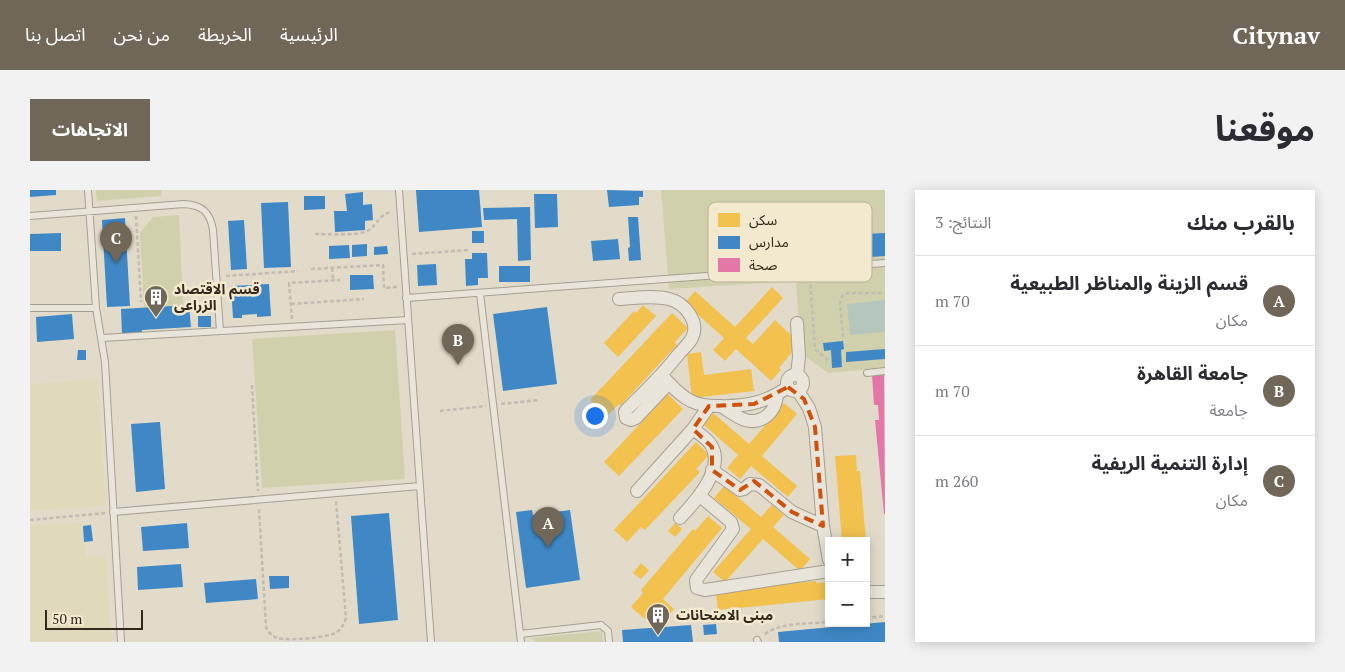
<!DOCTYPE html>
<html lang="ar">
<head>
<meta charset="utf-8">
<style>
	:root { --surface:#fff; --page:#f2f2f3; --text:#2b2b33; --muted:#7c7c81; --line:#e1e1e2; --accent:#706759 }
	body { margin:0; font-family:"PT Serif","Noto Sans Arabic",serif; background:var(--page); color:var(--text); direction:rtl }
	.controls { position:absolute; right:15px; bottom:15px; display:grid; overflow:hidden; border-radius:0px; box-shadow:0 2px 12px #0003 }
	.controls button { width:45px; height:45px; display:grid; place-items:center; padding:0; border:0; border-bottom:1px solid var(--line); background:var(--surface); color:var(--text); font:25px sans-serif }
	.scale { position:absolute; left:15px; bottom:12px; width:98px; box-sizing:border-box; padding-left:5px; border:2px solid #33281c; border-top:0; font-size:14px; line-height:18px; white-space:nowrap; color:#33281c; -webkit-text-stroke:4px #f3e9ce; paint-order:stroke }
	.you { position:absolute; left:564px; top:225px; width:18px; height:18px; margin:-12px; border:4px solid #fff; border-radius:50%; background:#1a73e8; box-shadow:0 0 0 8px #1a73e833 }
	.badge { display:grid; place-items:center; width:32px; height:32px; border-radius:50%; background:var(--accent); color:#fff; font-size:16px; font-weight:700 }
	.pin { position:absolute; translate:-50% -41px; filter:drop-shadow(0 1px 2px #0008) }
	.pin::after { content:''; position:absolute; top:26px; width:18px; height:15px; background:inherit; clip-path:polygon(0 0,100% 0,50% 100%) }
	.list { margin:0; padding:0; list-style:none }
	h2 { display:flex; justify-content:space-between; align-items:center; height:65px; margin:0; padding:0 20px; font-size:21px }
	h2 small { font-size:16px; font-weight:400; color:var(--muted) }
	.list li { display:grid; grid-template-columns:32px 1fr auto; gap:15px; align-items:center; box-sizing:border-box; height:90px; padding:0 20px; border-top:1px solid var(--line) }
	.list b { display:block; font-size:19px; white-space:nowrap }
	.list p { margin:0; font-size:16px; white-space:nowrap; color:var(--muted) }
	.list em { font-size:16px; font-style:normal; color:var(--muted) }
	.map { position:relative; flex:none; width:855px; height:452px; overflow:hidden; direction:ltr; border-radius:0px }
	header { display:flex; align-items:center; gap:30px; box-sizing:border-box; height:70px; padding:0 25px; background:var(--accent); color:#fff }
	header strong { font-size:24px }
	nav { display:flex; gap:28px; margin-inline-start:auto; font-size:18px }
	.intro { display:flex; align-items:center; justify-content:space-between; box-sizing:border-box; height:120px; padding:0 30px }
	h1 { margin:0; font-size:35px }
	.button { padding:12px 22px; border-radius:0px; background:var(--accent); color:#fff; font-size:18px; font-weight:700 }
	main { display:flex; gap:30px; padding:0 30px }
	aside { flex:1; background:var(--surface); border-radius:0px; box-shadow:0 2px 12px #0003 }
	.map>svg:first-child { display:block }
	.farmland { fill:#e1daba }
	.green { fill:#d0d1ac }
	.water { fill:#b5c7bc }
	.homes { fill:#f2c14e }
	.schools { fill:#3f88c5 }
	.health { fill:#e377a8 }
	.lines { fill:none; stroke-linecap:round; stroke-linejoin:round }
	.lane-casing { stroke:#a69f93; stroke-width:8 }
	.street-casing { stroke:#a69f93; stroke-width:14 }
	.path { stroke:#c2bcb2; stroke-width:2.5; stroke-dasharray:4 2.5; stroke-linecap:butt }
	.lane { stroke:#eae5da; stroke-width:6 }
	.street { stroke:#eae5da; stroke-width:12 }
	.marked { fill:none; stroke:#cd520e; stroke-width:4; stroke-dasharray:10 6; stroke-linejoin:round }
	.labels { text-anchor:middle; stroke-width:5; stroke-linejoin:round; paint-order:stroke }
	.poi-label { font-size:14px; font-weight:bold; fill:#33281c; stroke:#f3e9ce; text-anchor:start }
	.key { fill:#f3e9ce; stroke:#b9af99; stroke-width:1 }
	.key-label { font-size:14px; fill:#33281c }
</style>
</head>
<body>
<header>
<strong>Citynav</strong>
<nav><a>الرئيسية</a><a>الخريطة</a><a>من نحن</a><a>اتصل بنا</a></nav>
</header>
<div class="intro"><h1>موقعنا</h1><a class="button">الاتجاهات</a></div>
<main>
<aside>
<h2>بالقرب منك<small>النتائج: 3</small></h2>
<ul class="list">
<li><span class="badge">A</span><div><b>قسم الزينة والمناظر الطبيعية</b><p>مكان</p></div><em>70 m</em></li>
<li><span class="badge">B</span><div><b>جامعة القاهرة</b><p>جامعة</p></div><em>70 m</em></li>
<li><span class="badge">C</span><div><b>إدارة التنمية الريفية</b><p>مكان</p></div><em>260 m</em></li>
</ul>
</aside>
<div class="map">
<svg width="855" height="452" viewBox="0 0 855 452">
	<rect width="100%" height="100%" fill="#e2dbca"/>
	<path class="farmland" d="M68,189L76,316L0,321V194Z
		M53,332L56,367L75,365L82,452H0V336Z"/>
	<path class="green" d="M66,0H131V6L67,11Z
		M631,0H855V178L798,183L771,163L766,91L639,99Z
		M149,25L153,115L114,118L110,43L123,27Z
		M365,140L375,289L232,298L222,149Z
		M572,441L573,452H506L501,448Z"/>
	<path class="water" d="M855,110V142L820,145L817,114Z"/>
	<path class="homes" d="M742,97L753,108L716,148L723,154L745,130L763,147V161L749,178L751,180L741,191L706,159L695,171L683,160L694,148L655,113L665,101L705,137Z
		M613,115L626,126L588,167L574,153L604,121L606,123Z
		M642,123L658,138L645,152L647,155L591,215L589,214L577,226L560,210Z
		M671,162L674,185L721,179L724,201L662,208L657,164Z
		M638,204L653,219L589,286L574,272Z
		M754,213L767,224L732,266L767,296L758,307L721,276L710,289L697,278L708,265L673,234L683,223L719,254Z
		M666,252L679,265L666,279L670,282L615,340L611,337L597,352L584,340Z
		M826,265L827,281H830L836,351H812L805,266Z
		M694,296L731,327L742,315L754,325L743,337L780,369L770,381L733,349L695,392L683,382L721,339L684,308Z
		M678,326L692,338L633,409L644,419L635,430L623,420L615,429L601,417L613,403L611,400L663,339L665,341Z
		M645,333L652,339L645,347L638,341Z
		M611,373L619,380L611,389L603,383Z
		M786,391V393L799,392V409L688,420L686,403L702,399Z"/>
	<path class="schools" d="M0,0H26V5L0,7Z
		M386,0H449L452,37L389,42Z
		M577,0L613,1V7H609V15L579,17Z
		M333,2V15L342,14L343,30L335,31V40L305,42L304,21H317L315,4Z
		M504,4H527L528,37L505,38Z
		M274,6H295V19L274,20Z
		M258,12L261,77L234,78L231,13Z
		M500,17L501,70L488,71L487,29L454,30L453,18Z
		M598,27H608L611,70L599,71L598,58L600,57Z
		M95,28L100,116L77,117L72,30Z
		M214,30L217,79L201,80L198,31Z
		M442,41H454V53H442Z
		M31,43V61H0V44Z
		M855,43V66L813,69L812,45Z
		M588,49L590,69L563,71L561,51Z
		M337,54V66L322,67V55Z
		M319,55L320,68L299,69V56Z
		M357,56L358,64L344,65V57Z
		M442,63H457L458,88H448V95L436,96L435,69H442Z
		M406,74L407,95L388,96L387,75Z
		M469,76H500V92H469Z
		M320,85H343L344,99L320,100Z
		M239,94L241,126L227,127V124L212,125V128H203L201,96Z
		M159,115L161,137L112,140V144L92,145L91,119Z
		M517,117L527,194L473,201L463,124Z
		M42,124L44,149L7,152L6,127Z
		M168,126H181V137H168Z
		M813,151L814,159L811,160L812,177L802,178L801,160L794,161L793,153Z
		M855,159V169L816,172V162Z
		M48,160H56V170H47Z
		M130,232L135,299L106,302L101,234Z
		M502,320L503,325L540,320L550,390L496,398L486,322Z
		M359,323L368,430L329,434L321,326Z
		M157,333L159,358L113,361L111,337Z
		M61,335L63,351L54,352L53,336Z
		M151,374L153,397L108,400L107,377Z
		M239,386H259V398L240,399Z
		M226,389L228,409L176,413L174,393Z
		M855,432V452H749L748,442Z
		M686,434L687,444L674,445L673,435Z
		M661,435L663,452H593L592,440Z"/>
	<path class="health" d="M854,183L855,324H854L845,230H849L848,215H844L842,184Z"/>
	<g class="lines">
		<g class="lane-casing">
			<path id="lane" d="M58,0L66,118L75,172L91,452
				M369,0L401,452
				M0,26L154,14C172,15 180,22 183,40L190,141
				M450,103L491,452
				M376,108L855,73
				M0,118H66
				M72,148L378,130
				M837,183L855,181
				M83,322L390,296
				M490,444L571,435L578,441L579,452
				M727,450L728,452"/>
		</g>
		<g class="street-casing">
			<path id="street" d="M589,109C605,108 624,105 639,109C655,113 670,132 662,148C659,154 652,160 647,166C632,185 615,202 597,219L595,222L596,228L601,230L606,228L639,193
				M757 193a8 8 0 1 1 16 0a8 8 0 1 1-16 0Z
				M767,185L769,167L767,133
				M634,188C642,196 650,206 661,211C669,215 678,216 687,216C714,217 736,213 758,197
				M768,201L779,218L785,237L793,336L799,370
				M691,216C699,221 706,227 715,230C733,235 746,221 747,205
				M682,280L710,300L714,299L720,294L729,295L762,322L793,336
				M607,301L663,239L679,216
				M670,306L701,332L703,339L666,390L667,398L675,400L799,381
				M650,328C665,312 696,278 681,255C677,248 669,244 663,239
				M836,402H855"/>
		</g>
		<path class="path" d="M106,26L111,112
			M802,36L803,69
			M285,44C295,44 329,46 337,41C347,36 349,24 361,22
			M382,64L439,60
			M302,78L303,91
			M281,79L353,75L354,98L368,97
			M196,86L268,81
			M780,88L785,159L798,170
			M261,114L334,109
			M262,129L259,93L310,90
			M813,147L810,113L812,106L818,103H855
			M222,195L228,301
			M471,214L509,210
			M410,221L456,216
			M229,319L236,437C238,442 242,446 247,448C258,451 298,448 307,442C312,438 314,434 316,428L306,311
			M0,330L76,323
			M836,428L855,426
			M735,444C751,432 779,434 799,432"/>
		<use href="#lane" class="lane"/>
		<use href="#street" class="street"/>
	</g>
	<path class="marked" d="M758,197L774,209L785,237L793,336L762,322L724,291L710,300L682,280V257L663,239L679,216L724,214Z"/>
	<defs>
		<g id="building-pin" transform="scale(1.25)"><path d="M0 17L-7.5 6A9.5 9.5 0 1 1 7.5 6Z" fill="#706759" stroke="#f3e9ce"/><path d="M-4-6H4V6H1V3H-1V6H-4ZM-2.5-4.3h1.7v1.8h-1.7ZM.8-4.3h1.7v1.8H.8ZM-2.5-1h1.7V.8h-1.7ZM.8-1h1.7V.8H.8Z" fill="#fff"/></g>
	</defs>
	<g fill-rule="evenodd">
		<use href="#building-pin" x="126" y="107"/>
		<use href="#building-pin" x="628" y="425"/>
	</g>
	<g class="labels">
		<g class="poi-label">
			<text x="144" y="104">قسم الاقتصاد<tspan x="144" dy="16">الزراعى</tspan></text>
			<text x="646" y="430">مبنى الامتحانات</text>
		</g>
	</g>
	<rect x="678" y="12" width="164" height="80" rx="8" class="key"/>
	<rect x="688" y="23" width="22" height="14" fill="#f2c14e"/>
	<rect x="688" y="46" width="22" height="13" fill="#3f88c5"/>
	<rect x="688" y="68" width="22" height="14" fill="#e377a8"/>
	<g class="key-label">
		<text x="719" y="35">سكن</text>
		<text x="719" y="57">مدارس</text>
		<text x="719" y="80">صحة</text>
	</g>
</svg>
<div class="controls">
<button>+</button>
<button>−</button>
</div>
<div class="scale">50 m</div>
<div class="you"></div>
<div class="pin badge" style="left:518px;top:358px">A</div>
<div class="pin badge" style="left:428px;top:175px">B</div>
<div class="pin badge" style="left:86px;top:73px">C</div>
</div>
</main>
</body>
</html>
